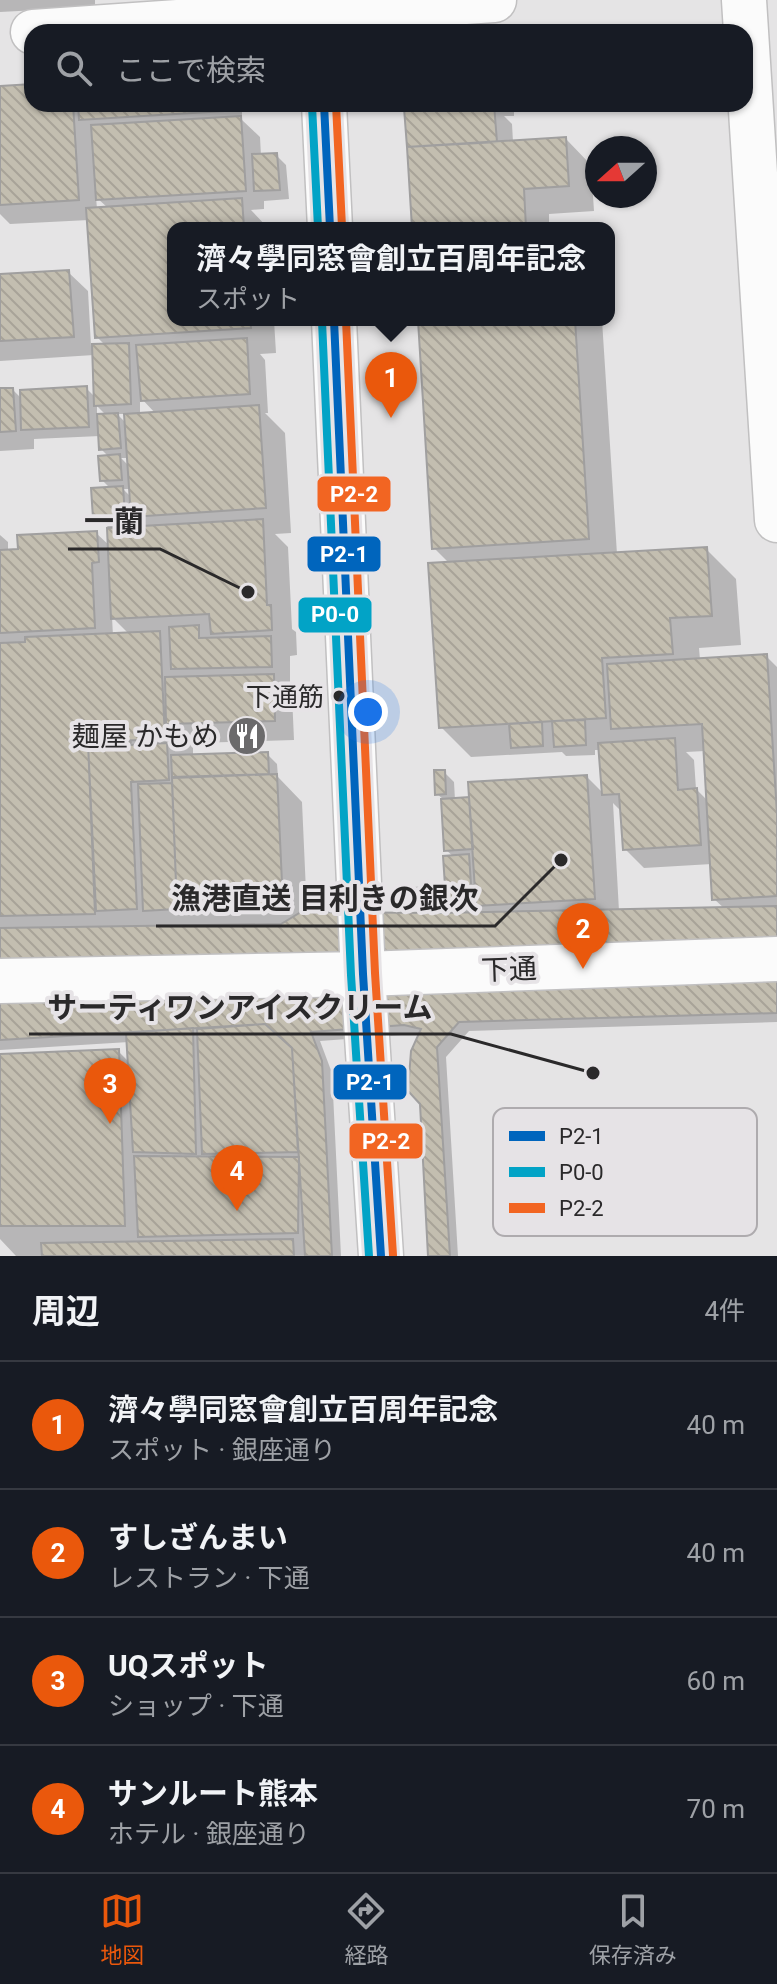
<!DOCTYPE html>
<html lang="ja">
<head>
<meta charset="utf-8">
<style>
	:root { --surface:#171b24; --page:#242831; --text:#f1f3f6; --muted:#9ea1a6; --line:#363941; --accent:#ea580c }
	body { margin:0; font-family:Roboto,"Noto Sans JP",sans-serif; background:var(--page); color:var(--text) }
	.compass { position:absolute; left:585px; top:136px; width:72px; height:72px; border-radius:50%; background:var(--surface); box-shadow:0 2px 6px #0004; rotate:249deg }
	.you { position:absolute; left:368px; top:712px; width:28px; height:28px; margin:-20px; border:6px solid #fff; border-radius:50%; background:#1a73e8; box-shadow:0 0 0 12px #1a73e833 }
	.badge { display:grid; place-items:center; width:52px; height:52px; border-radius:50%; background:var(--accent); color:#fff; font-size:26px; font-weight:700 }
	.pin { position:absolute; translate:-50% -66px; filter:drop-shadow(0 2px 4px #0008) }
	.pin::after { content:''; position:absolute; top:42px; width:28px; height:24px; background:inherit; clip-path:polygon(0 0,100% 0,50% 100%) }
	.popup { position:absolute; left:167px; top:222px; width:448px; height:104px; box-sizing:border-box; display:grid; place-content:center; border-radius:16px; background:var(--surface); filter:drop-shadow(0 2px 6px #0005); font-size:26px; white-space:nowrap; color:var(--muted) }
	.popup b { font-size:30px; color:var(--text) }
	.popup::after { content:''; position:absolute; left:50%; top:100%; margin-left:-16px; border:16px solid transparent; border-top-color:var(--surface) }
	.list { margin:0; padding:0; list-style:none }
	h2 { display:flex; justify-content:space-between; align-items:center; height:104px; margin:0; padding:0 32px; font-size:34px }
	h2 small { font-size:26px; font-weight:400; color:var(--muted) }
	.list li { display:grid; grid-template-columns:52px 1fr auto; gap:24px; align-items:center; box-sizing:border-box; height:128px; padding:0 32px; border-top:2px solid var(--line) }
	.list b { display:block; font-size:30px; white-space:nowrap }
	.list p { margin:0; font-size:26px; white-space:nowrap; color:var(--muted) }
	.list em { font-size:26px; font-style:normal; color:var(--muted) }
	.icon { flex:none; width:44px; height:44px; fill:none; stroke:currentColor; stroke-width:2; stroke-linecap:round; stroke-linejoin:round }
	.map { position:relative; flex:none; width:777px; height:1256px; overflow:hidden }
	.search { position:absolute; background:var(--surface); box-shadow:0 2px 6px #0004; left:24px; right:24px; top:24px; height:88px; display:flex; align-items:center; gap:20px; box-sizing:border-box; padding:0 28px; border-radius:24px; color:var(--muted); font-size:30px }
	.sheet { height:616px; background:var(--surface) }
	nav { display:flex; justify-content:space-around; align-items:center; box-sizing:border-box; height:112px; border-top:2px solid var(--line); background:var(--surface); font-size:22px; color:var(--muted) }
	nav a { display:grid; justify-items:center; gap:4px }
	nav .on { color:var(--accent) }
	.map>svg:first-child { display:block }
	.shadow { fill:#0003; fill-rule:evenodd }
	.building { fill:url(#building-back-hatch); stroke:#a09f9f; stroke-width:2 }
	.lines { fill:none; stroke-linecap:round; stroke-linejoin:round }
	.minor-casing { stroke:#c1c0c1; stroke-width:47 }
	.minor { stroke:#fbfbfb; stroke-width:44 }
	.bus-1-casing { stroke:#e6e3e6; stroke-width:14 }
	.bus-2-casing { stroke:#e6e3e6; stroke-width:14 }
	.bus-3-casing { stroke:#e6e3e6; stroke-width:14 }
	.bus-1 { stroke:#0065bd; stroke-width:8 }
	.bus-2 { stroke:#02a3c6; stroke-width:8 }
	.bus-3 { stroke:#f26522; stroke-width:8 }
	.bus-dot { fill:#2a292a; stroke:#e6e3e6; stroke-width:3 }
	.labels { text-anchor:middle; stroke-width:8; stroke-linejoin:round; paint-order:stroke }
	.bus-label { font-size:26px; fill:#2a292a; stroke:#e6e3e6; text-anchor:end }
	.poi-label { font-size:28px; fill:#2a292a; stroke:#e6e3e6; text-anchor:end }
	.street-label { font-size:28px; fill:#2a292a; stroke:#e6e3e6 }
	.key { fill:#e6e3e6; stroke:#aeabae; stroke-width:2 }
	.key-label { font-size:22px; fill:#2a292a }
	.leader { fill:none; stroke:#2a292a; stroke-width:3 }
	.callout-dot { fill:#2a292a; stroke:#e6e3e6; stroke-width:3 }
	.callout-label { font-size:30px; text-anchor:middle; font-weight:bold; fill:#2a292a; stroke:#e6e3e6; stroke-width:8; stroke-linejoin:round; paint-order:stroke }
	.line-badge { stroke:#e6e3e6; stroke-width:3 }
	.badge-label { font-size:22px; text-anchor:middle; font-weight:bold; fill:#fff }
</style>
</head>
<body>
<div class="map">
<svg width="777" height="1256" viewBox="0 0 777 1256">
	<defs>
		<pattern id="building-back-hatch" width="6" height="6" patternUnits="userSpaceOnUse" patternTransform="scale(2)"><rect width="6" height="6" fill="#c3beb0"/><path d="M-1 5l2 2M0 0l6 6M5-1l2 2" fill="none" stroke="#a8a398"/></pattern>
	</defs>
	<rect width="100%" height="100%" fill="#e5e4e5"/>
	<path class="shadow" d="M0,0H95V7L0,12Z
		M32,86V104H242V120L260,137L261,156L276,155L286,165L289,199L264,201V209L251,210L268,228H173V320H274L276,353L260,354L265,360L268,413H265L285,433L291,533L275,534L288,547L292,629L296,632L297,655L290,656V685L282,686L292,695L294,740L193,743V756L267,754L277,764L278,777L302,802L307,914L426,915L417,906L447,888L445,858L454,857L446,850L443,799L437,794L444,772L454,782L455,800L587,777L604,794L601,750H595V755L566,756L562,752L471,757L441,727L450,564L434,548L420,320H602L617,554L706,549L736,579L741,645L699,648L700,660L766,656L777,667V1022L469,1031L446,1057L458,1256H430L420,1035L415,1034L320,1041L332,1073L341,1256H16L0,1239V1056L118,1051L130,1063L129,1042L0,1050V535L8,542V552L96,533L110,546L108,527L95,517L111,489L102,480L109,457L101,449L100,436L34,439V449L0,451V390H13L22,399L86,388L95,397L94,355L0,361V276L68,272L88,291L91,346H106L97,337L89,220L10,224L0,214V88ZM96,197L108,208L97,209ZM140,397L156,414L140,415ZM97,406L107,416H97ZM117,414H126L127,424ZM121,458H129L130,467ZM123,489H131L132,498ZM134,517L144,527L134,528ZM112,617L130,635L113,636ZM705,751L709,802L696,789L694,760L686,752ZM613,803L623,813L625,849L644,868L712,864L714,899L725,909L619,911Z
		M405,104H514V116H504L512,124L513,142L566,139L591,165L594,211L549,214V228H414L411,110Z"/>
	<path class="building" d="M32,84V104H73L79,200L0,205V86Z
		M78,104H224V111L79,120Z
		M494,104L497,142L407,147L404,108Z
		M241,116L246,191L96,200L91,125Z
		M566,137L569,186L524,189L526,228H412L407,147Z
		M277,153L280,190L254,191L252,154Z
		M242,198L244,228H173V320H250L251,328L95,338L86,208Z
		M69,270L74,337L0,341V274Z
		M418,320H575L589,539L432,549Z
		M247,338L250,394L141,401L136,345Z
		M129,343L131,404L94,406L92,344Z
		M87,386L89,427L21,430L20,390Z
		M0,388H13L16,431L0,432Z
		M259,405L266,508L131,517L124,414Z
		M118,413L121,448L99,450L97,414Z
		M120,454L122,480L100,481L98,456Z
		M123,486L125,516L93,518L91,488Z
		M263,519L267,605H271L272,630L211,634L209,614L111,619L107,528Z
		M97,531L99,562L92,563L95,628L0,633V550L18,549L17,535Z
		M707,547L712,616L670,618L673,654L602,658L606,718L439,728L428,563Z
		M199,625V638L271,636L272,667L171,669L169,627Z
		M160,631L165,739L88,742L95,914L0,916V643L25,642V637Z
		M767,654L777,814V896L712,900L702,724L611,729L607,664Z
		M274,674L275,721L166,724L165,677Z
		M585,720L586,745L554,747L552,721Z
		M542,722L543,746L511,748L509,724Z
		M675,738L678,790L697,788L701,845L623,850L619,794L602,795L598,743Z
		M131,741L130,745L167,743L169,780L131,782L137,909L96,911L88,743Z
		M268,752L269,774L172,777L171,755Z
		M434,770H445L446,794L435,795Z
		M277,774L283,905L177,909L172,778Z
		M587,775L595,899L476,906L468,782Z
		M172,783L177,909L143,911L138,784Z
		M469,797L473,849L444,851L441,799Z
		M469,854L471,885L445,886L443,856Z
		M475,885L476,903L415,907L414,888Z
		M777,906V1013L459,1022L437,1047L450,1256H428L420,1104L408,1091L411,1051L421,1029L404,1025L311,1032L322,1061L332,1256H305L292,1048L265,1024L0,1040V928L281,924L301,912L439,913Z
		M265,1024L292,1048L298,1152L202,1154L197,1029Z
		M193,1028L196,1154L133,1152L126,1033Z
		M119,1049L125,1226H0V1054Z
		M134,1156L299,1157L298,1233L138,1237Z
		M293,1239L294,1256H42L41,1243Z"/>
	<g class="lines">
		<g class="minor-casing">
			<path id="minor" d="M744,0L777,520
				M33,32L494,0
				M324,104L330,228
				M334,320L363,974L381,1256
				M0,981L363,974L777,959"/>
		</g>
		<use href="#minor" class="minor"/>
		<g class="bus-1-casing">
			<path id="bus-1" d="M324,104L330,228
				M334,320L363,974L381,1256"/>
		</g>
		<g class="bus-2-casing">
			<path id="bus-2" d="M312,105L318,228
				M322,321L351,975L369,1256"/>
		</g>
		<g class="bus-3-casing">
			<path id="bus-3" d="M336,104L342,227
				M346,320L375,973L393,1255"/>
		</g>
		<use href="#bus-1" class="bus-1"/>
		<use href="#bus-2" class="bus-2"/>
		<use href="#bus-3" class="bus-3"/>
	</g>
	<defs>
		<g id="restaurant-disc" transform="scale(2)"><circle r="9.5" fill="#6b6a6b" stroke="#e6e3e6"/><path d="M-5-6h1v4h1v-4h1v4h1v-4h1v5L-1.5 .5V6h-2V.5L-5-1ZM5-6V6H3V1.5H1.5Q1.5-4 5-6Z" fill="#fff"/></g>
	</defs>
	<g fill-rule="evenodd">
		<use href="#restaurant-disc" x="247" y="736"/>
	</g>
	<circle class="bus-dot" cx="339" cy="696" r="7"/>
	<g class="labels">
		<g class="bus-label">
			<text x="324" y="706">下通筋</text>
		</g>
		<g class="poi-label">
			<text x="219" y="746">麺屋 かもめ</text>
		</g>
		<g class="street-label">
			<text transform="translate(509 969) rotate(-2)" y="10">下通</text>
		</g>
	</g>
	<rect x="493" y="1108" width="264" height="128" rx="12" class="key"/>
	<rect x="509" y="1131" width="36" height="10" fill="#0065bd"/>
	<rect x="509" y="1167" width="36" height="10" fill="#02a3c6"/>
	<rect x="509" y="1203" width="36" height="10" fill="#f26522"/>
	<g class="key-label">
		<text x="559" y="1144">P2-1</text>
		<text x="559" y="1180">P0-0</text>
		<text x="559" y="1216">P2-2</text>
	</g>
	<path class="leader" d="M248 592L160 549H68M561 860L495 926H156M593 1073L451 1034H29"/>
	<g class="callout-dot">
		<circle cx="248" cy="592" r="8"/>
		<circle cx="561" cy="860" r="8"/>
		<circle cx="593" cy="1073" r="8"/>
	</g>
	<g class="callout-label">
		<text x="114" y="532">一蘭</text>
		<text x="325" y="909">漁港直送 目利きの銀次</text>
		<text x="240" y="1018">サーティワンアイスクリーム</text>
	</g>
	<g class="line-badge">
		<rect x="316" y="475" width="76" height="38" rx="8" fill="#f26522"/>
		<rect x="306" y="535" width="76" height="38" rx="8" fill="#0065bd"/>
		<rect x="297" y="596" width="76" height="38" rx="8" fill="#02a3c6"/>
		<rect x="332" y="1063" width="76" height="38" rx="8" fill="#0065bd"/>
		<rect x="348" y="1122" width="76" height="38" rx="8" fill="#f26522"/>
	</g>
	<g class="badge-label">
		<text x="354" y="502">P2-2</text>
		<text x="344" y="562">P2-1</text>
		<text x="335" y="622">P0-0</text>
		<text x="370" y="1090">P2-1</text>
		<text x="386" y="1149">P2-2</text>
	</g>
</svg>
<svg class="compass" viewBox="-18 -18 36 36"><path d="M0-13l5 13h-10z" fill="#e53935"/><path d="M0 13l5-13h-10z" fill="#9ea1a6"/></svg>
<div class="you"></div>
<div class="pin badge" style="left:391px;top:418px">1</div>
<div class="popup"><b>濟々學同窓會創立百周年記念</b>スポット</div>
<div class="pin badge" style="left:583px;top:969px">2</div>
<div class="pin badge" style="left:110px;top:1124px">3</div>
<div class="pin badge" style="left:237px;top:1211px">4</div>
<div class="search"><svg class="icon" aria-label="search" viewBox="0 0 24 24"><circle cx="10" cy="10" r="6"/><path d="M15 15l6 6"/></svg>ここで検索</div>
</div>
<section class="sheet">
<h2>周辺<small>4件</small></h2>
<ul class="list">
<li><span class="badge">1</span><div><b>濟々學同窓會創立百周年記念</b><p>スポット · 銀座通り</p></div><em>40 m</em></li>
<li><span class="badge">2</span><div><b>すしざんまい</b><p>レストラン · 下通</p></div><em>40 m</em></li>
<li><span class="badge">3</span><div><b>UQスポット</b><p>ショップ · 下通</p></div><em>60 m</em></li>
<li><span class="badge">4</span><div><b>サンルート熊本</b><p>ホテル · 銀座通り</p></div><em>70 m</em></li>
</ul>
</section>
<nav>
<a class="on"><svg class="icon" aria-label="map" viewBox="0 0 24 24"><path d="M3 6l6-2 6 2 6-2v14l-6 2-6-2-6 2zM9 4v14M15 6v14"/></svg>地図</a>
<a><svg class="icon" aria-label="directions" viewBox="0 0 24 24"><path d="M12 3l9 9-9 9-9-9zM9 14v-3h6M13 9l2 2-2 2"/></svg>経路</a>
<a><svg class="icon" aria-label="saved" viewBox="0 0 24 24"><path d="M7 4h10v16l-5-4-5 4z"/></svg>保存済み</a>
</nav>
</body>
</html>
